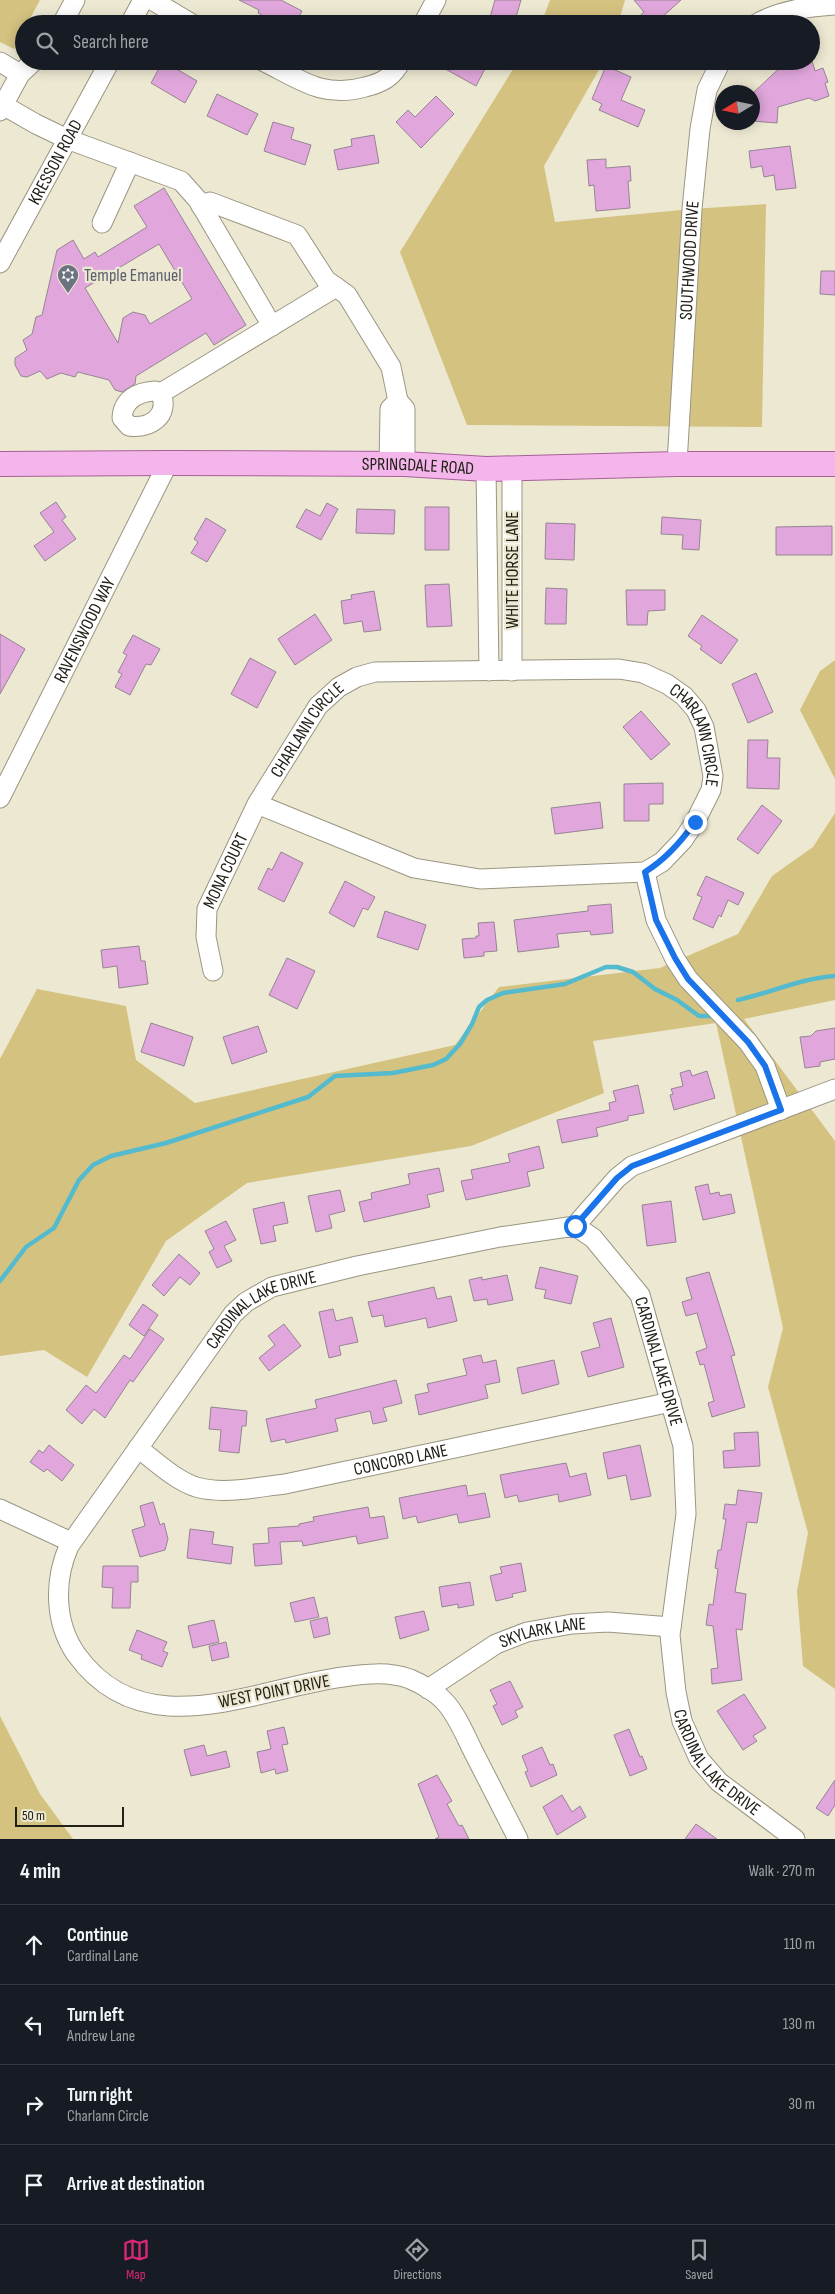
<!DOCTYPE html>
<html lang="en">
<head>
<meta charset="utf-8">
<style>
	:root { --surface:#171b24; --page:#20242c; --text:#f1f3f6; --muted:#9ea1a6; --line:#363941; --accent:#db2777 }
	body { margin:0; font-family:"Sofia Sans Condensed",sans-serif; background:var(--page); color:var(--text) }
	.compass { position:absolute; left:715px; top:85px; width:45px; height:45px; border-radius:50%; background:var(--surface); box-shadow:0 2px 12px #0003; rotate:260deg }
	.scale { position:absolute; left:15px; bottom:12px; width:109px; box-sizing:border-box; padding-left:5px; border:2px solid #222018; border-top:0; font-size:14px; line-height:18px; white-space:nowrap; color:#222018; -webkit-text-stroke:4px #ede8d2; paint-order:stroke }
	.stop { position:absolute; width:15px; height:15px; margin:-11px; border:4px solid #1a73e8; border-radius:50%; background:#fff }
	.stop.end { background:#1a73e8; border-color:#fff; box-shadow:0 1px 5px #0008 }
	.list { margin:0; padding:0; list-style:none }
	h2 { display:flex; justify-content:space-between; align-items:center; height:65px; margin:0; padding:0 20px; font-size:21px }
	h2 small { font-size:16px; font-weight:400; color:var(--muted) }
	.list li { display:grid; grid-template-columns:32px 1fr auto; gap:15px; align-items:center; box-sizing:border-box; height:80px; padding:0 20px; border-top:1px solid var(--line) }
	.list b { display:block; font-size:19px; white-space:nowrap }
	.list p { margin:0; font-size:16px; white-space:nowrap; color:var(--muted) }
	.list em { font-size:16px; font-style:normal; color:var(--muted) }
	.icon { flex:none; width:28px; height:28px; fill:none; stroke:currentColor; stroke-width:2; stroke-linecap:round; stroke-linejoin:round }
	.map { position:relative; flex:none; width:835px; height:1839px; overflow:hidden }
	.search { position:absolute; background:var(--surface); box-shadow:0 2px 12px #0003; left:15px; right:15px; top:15px; height:55px; display:flex; align-items:center; gap:12px; box-sizing:border-box; padding:0 18px; border-radius:28px; color:var(--muted); font-size:19px }
	.sheet { height:385px; background:var(--surface) }
	nav { display:flex; justify-content:space-around; align-items:center; box-sizing:border-box; height:70px; border-top:1px solid var(--line); background:var(--surface); font-size:14px; color:var(--muted) }
	nav a { display:grid; justify-items:center; gap:2px }
	nav .on { color:var(--accent) }
	.map>svg:first-child { display:block }
	.green { fill:#d4c280 }
	.lines { fill:none; stroke-linecap:round; stroke-linejoin:round }
	.stream { stroke:#54bace; stroke-width:4.5 }
	.building { fill:#e1a7dc; stroke:#958493; fill-rule:evenodd }
	.minor-casing { stroke:#9a9581; stroke-width:21 }
	.major-casing { stroke:#a56098; stroke-width:26 }
	.minor { stroke:#fff; stroke-width:19 }
	.major { stroke:#f4b5eb; stroke-width:24 }
	.route { stroke:#1a73e8; stroke-width:6 }
	.labels { text-anchor:middle; stroke-width:4.5; stroke-linejoin:round; paint-order:stroke }
	.street-label { font-size:18px; fill:#222018; stroke:#ede8d2 }
	.worship-label { font-size:18px; fill:#5b616d; stroke:#ede8d2; text-anchor:start }
</style>
</head>
<body>
<div class="map">
<svg width="835" height="1839" viewBox="0 0 835 1839">
	<rect width="100%" height="100%" fill="#ede8d2"/>
	<path class="green" d="M0,0H40L27,24H24V31L14,49L0,42Z
		M550,0H625L618,24H541Z
		M518,61H604L544,166L555,222L692,209L766,204L762,427L467,425L400,252Z
		M835,660V779L800,710L820,671Z
		M835,813V1000L744,1019L835,1141V1689L803,1666L797,1591L808,1533L768,1387L783,1328L716,1023L593,1041L604,1093L471,1146L247,1183L166,1241L87,1377L44,1350L0,1356V1059L37,989L126,1006L136,1060L195,1103L455,1045L499,987L660,968L738,934L772,876L813,847Z
		M0,1716L40,1794L73,1839H0Z"/>
	<g class="lines">
		<path class="stream" d="M738,1000C770,993 802,978 835,976
			M0,1281L26,1247L54,1228L79,1180L93,1165L111,1156L166,1143L308,1097L335,1076L393,1073L433,1065L446,1059L460,1044L472,1024L479,1007L487,1000L503,993L565,984L606,967H617L633,972L655,989L677,1000L699,1016H711"/>
	</g>
	<path class="building" d="M239,0H281L302,11L295,24H278L258,13L259,10Z
		M495,0H521L514,24H488Z
		M634,0H681L661,18L666,24H631L644,12Z
		M163,61L197,81L185,103L151,83Z
		M431,61H489L476,86Z
		M787,61H812L815,71L823,68L828,82L825,83L829,96L815,101L809,98L778,107L777,123L752,121V94Z
		M606,66L631,77L621,100L645,110L638,127L599,110L602,104L592,99Z
		M217,94L258,114L247,135L207,116Z
		M436,96L454,114L421,148L396,122L408,110L415,117Z
		M273,122L294,128L291,139L311,145L305,165L264,151Z
		M374,135L379,163L338,170L334,150L352,146L351,139Z
		M790,146L796,188L776,190L774,175L764,177L762,166L751,168L749,151Z
		M606,159V168L630,166L631,181H628L630,208L596,211L594,185L589,186L587,160Z
		M164,188L246,325L214,345L206,333L136,376L135,384L122,392L115,390L109,380L78,372L75,377L61,373L47,379L40,371L27,377L21,376L15,365V358L27,350L23,340L32,334L36,317L42,315L57,250L73,240L84,259L95,252L98,257L147,227L134,206ZM159,244L192,299L150,324L145,315L133,312L123,318L118,343L85,288Z
		M821,271H835V295L820,294Z
		M56,502L66,517L62,520L76,539L45,561L34,546L54,532L40,513Z
		M327,503L338,509L321,540L296,527L306,509L320,516Z
		M425,507H449V550H425Z
		M357,509L395,510L394,534L356,533Z
		M662,517L701,520L699,550L682,549L683,535L661,534Z
		M206,518L226,530L207,562L191,553L198,542L194,539Z
		M546,523L575,524L574,560L545,559Z
		M832,526V555H776V527Z
		M449,584L452,626L427,627L425,585Z
		M546,588L567,589L566,624H545Z
		M626,590H665V610L648,611L647,625H627Z
		M374,591L381,630L364,632L362,621L344,624L341,601L352,599L351,595Z
		M315,614L332,640L295,665L278,639Z
		M702,615L738,640L721,664L700,649L702,646L688,636Z
		M0,634L25,649L0,694Z
		M133,635L160,649L151,665L146,664L130,695L115,687L122,674L118,672L127,655L123,653Z
		M250,658L276,672L257,708L231,694Z
		M756,673L773,712L748,723L732,684Z
		M641,711L670,744L651,760L623,727Z
		M748,740H768L767,758H780L779,789L747,788Z
		M663,783V804H649V821H624V784Z
		M600,802L603,828L555,834L551,808Z
		M762,805L782,821L758,854L737,839Z
		M281,852L303,863L284,902L258,889L268,868L272,870Z
		M706,876L744,893L738,905L728,900L721,917L719,915L713,928L693,919L702,897L697,895Z
		M345,881L375,897L368,910L363,908L354,927L329,913Z
		M611,904L613,933L591,935L590,931L557,934L559,947L518,952L514,920L588,911V906Z
		M385,911L426,925L418,950L377,937Z
		M494,922L497,951L484,952V956L464,958L462,939L476,938V936H479L478,923Z
		M139,946L141,961H145L148,984L119,988L117,966L103,968L101,950Z
		M287,958L315,971L297,1009L269,995Z
		M151,1023L193,1037L184,1066L141,1052Z
		M258,1026L267,1052L232,1064L223,1037Z
		M835,1028V1059L820,1062V1066L805,1068L800,1037L811,1036L816,1031Z
		M690,1070L692,1076L707,1071L715,1098L674,1110L670,1095L673,1094L671,1089L683,1086L680,1073Z
		M638,1085L644,1113L628,1116V1120L596,1128L598,1136L562,1143L557,1120L610,1110L609,1103L616,1101L613,1091Z
		M539,1146L544,1168L527,1172L530,1186L466,1200L461,1181L473,1179L471,1170L510,1162L508,1154Z
		M439,1168L444,1191L427,1195L430,1207L364,1222L359,1202L372,1199L371,1193L410,1184L408,1174Z
		M708,1184L710,1194L719,1192L720,1196L731,1194L735,1213L703,1220L695,1187Z
		M340,1190L345,1211L329,1215L332,1228L316,1232L308,1196Z
		M671,1201L676,1242L647,1246L642,1205Z
		M284,1202L288,1223L273,1226L276,1241L261,1244L253,1209Z
		M226,1221L236,1240L224,1246L232,1261L217,1268L209,1252L214,1249L205,1231Z
		M179,1254L200,1273L190,1285L180,1277L164,1296L152,1285Z
		M540,1267L578,1276L571,1304L544,1298L546,1290L535,1288Z
		M709,1272L735,1355L731,1356L745,1407L712,1417L708,1403L714,1401L704,1364L700,1365L696,1352L707,1348L697,1313L686,1316L682,1302L692,1299L686,1278Z
		M507,1275L513,1300L488,1305L487,1299L474,1301L469,1280L482,1277V1280Z
		M434,1287L437,1299L451,1296L457,1321L428,1328L426,1318L385,1327L383,1315L372,1317L368,1302Z
		M143,1304L158,1315L144,1336L129,1325Z
		M333,1309L336,1321L352,1317L358,1342L339,1346L341,1355L329,1358L319,1312Z
		M611,1318L624,1367L588,1377L581,1352L600,1347L593,1323Z
		M284,1324L301,1346L269,1371L259,1358L275,1345L268,1336Z
		M150,1329L164,1339L133,1382L130,1380L105,1418L94,1409L82,1424L66,1410L86,1385L96,1393L124,1355L130,1359Z
		M481,1355L483,1363L496,1360L500,1382L485,1385L488,1398L419,1415L415,1395L429,1392L427,1384L467,1375L463,1359Z
		M554,1360L559,1384L522,1394L517,1368Z
		M396,1380L402,1403L383,1408L387,1421L373,1424L370,1411L335,1419L338,1431L286,1443L285,1439L271,1442L266,1419L317,1408L315,1400Z
		M211,1407L247,1411L246,1426H242L239,1453L219,1451L221,1430L209,1429Z
		M758,1432L760,1466L724,1468L723,1451L735,1450L734,1433Z
		M49,1445L74,1465L62,1481L47,1469L44,1472L30,1462L39,1450L43,1453Z
		M640,1445L651,1496L631,1500L626,1475L608,1479L603,1453Z
		M566,1463L570,1477L586,1473L591,1495L559,1502L558,1494L519,1502L517,1495L505,1498L500,1475Z
		M466,1485L468,1496L485,1493L490,1517L459,1523L457,1514L418,1523L416,1516L403,1519L399,1498Z
		M738,1490L762,1493L757,1523L747,1522L735,1592L746,1594L742,1630L736,1629L742,1680L712,1684L711,1669L718,1668L713,1626L706,1625L709,1604L713,1605L718,1569L715,1568L718,1550H721L726,1519H723L725,1504L736,1505Z
		M153,1502L160,1525L164,1523L168,1539L165,1550L140,1557L132,1530L145,1526L140,1506Z
		M368,1507L370,1518L384,1516L388,1538L358,1544L356,1536L303,1546L302,1541L280,1542L282,1564L255,1566L253,1544L269,1543L268,1528L299,1526V1524L314,1521L313,1517Z
		M190,1529L214,1532L212,1544L233,1547L231,1564L187,1558Z
		M521,1563L526,1591L512,1594L513,1597L496,1601L490,1576L502,1573L500,1567Z
		M103,1566H138V1582H131L130,1608H112L113,1588L102,1587Z
		M470,1582L474,1605L458,1608V1604L442,1607L439,1587Z
		M314,1597L319,1617L295,1622L290,1603Z
		M424,1611L429,1630L400,1639L395,1617Z
		M327,1617L330,1634L314,1638L310,1621Z
		M214,1620L219,1642L193,1648L188,1626Z
		M137,1630L167,1642L163,1651L168,1653L162,1667L141,1659L142,1655L129,1650Z
		M226,1642L229,1657L212,1661L209,1646Z
		M510,1681L523,1707L515,1711L518,1717L502,1725L493,1706L497,1704L490,1690Z
		M744,1694L766,1728L753,1736L757,1741L743,1750L717,1711Z
		M284,1727L288,1744L282,1745L288,1771L276,1774L275,1769L261,1773L257,1752L271,1749L267,1731Z
		M629,1729L640,1757L642,1756L647,1769L630,1776L614,1735Z
		M204,1745L207,1756L226,1751L230,1767L191,1776L184,1750Z
		M542,1747L550,1765L553,1764L557,1775L531,1787L525,1772L528,1771L522,1756Z
		M437,1775L452,1801L447,1804L459,1826L462,1825L469,1839H435L439,1837L418,1784Z
		M835,1780V1805L828,1816L816,1808Z
		M562,1795L572,1812L580,1806L586,1817L557,1835L543,1807Z
		M696,1824L717,1839H685Z"/>
	<g class="lines">
		<g class="minor-casing">
			<g id="minor">
				<path d="M152,0L192,24"/>
				<path d="M62,24L75,0"/>
				<path d="M130,24L143,0"/>
				<path d="M423,24L436,0"/>
				<path d="M756,24C780,10 808,7 835,5"/>
				<path d="M263,61C299,79 323,99 365,87C382,83 393,77 401,61"/>
				<path d="M0,62L20,74"/>
				<path d="M3,105L36,124L67,139L181,181L198,200L272,326"/>
				<path d="M0,111L20,74L34,61"/>
				<path d="M201,206L210,202L297,235L326,280L347,295L391,367L398,401"/>
				<path d="M102,223L130,162"/>
				<path id="s1" d="M0,263L110,61"/>
				<path d="M155,391L161,393C170,416 150,429 129,426L122,418C123,399 138,392 155,391Z"/>
				<path d="M161,393L336,287"/>
				<path d="M389,464L390,409L398,401L405,409V464"/>
				<path id="s2" d="M677,464L692,209L700,129L707,90L721,61"/>
				<path d="M486,469L489,671"/>
				<path d="M512,671V468"/>
				<path id="s3" d="M0,798L168,463"/>
				<path d="M645,872L656,920L675,959L688,979L748,1042L765,1066L781,1110"/>
				<path id="s4" d="M213,971L206,937L207,909L257,804L318,706L339,687L357,677L375,672L619,669L643,673L667,684L684,696L696,710L704,727L713,776L711,790L695,822L683,840L662,862L645,872L480,879L414,868L257,804"/>
				<path d="M575,1226L617,1178L632,1166L835,1089"/>
				<path id="s5" d="M138,1448C155,1461 175,1480 196,1487C224,1495 257,1487 285,1484L671,1402"/>
				<path d="M0,1509L71,1542"/>
				<path id="s6" d="M428,1689L496,1644L527,1632L572,1624L608,1622L671,1627"/>
				<path id="s7" d="M518,1839C503,1810 488,1780 473,1751C465,1735 457,1715 445,1702C437,1693 422,1684 410,1679C388,1671 365,1674 343,1677C252,1689 143,1748 76,1654C54,1622 54,1580 69,1546L233,1314L246,1302L272,1287L357,1266L500,1237L575,1226L593,1238L640,1295L683,1446L686,1514L670,1635L676,1692L682,1721L699,1759L719,1782L795,1839"/>
			</g>
		</g>
		<g class="major-casing">
			<g id="major">
				<path id="s8" d="M0,464L168,463L405,464L486,469L677,464H835"/>
			</g>
		</g>
		<use href="#minor" class="minor"/>
		<use href="#major" class="major"/>
	</g>
	<g class="lines">
		<path class="route" d="M575,1226L617,1178L632,1166L781,1110L765,1066L748,1042L688,979L675,958L656,920L645,872C666,859 681,842 695,822"/>
	</g>
	<defs>
		<g id="synagogue-pin" transform="scale(1.125)"><path d="M0 17L-7.5 6A9.5 9.5 0 1 1 7.5 6Z" fill="#6b7280" stroke="#ede8d2"/><path d="M0-6.5L5.6 3.2H-5.6ZM0 6.5L5.6-3.2H-5.6Z" fill="#fff"/></g>
	</defs>
	<g fill-rule="evenodd">
		<use href="#synagogue-pin" x="68" y="275"/>
	</g>
	<g class="labels">
		<g class="street-label">
			<text dy="6" stroke="none"><textPath href="#s1" startOffset="115">KRESSON ROAD</textPath></text>
			<text dy="6" stroke="none"><textPath href="#s2" startOffset="204">SOUTHWOOD DRIVE</textPath></text>
			<text dy="6" stroke="none"><textPath href="#s8" startOffset="418">SPRINGDALE ROAD</textPath></text>
			<text transform="translate(512 570) rotate(-90)" y="6">WHITE HORSE LANE</text>
			<text dy="6" stroke="none"><textPath href="#s3" startOffset="188">RAVENSWOOD WAY</textPath></text>
			<text dy="6" stroke="none"><textPath href="#s4" startOffset="269">CHARLANN CIRCLE</textPath></text>
			<text dy="6" stroke="none"><textPath href="#s4" startOffset="719">CHARLANN CIRCLE</textPath></text>
			<text dy="6" stroke="none"><textPath href="#s4" startOffset="105">MONA COURT</textPath></text>
			<text dy="6" stroke="none"><textPath href="#s7" startOffset="976">CARDINAL LAKE DRIVE</textPath></text>
			<text dy="6" stroke="none"><textPath href="#s7" startOffset="1471">CARDINAL LAKE DRIVE</textPath></text>
			<text dy="6" stroke="none"><textPath href="#s5" startOffset="278">CONCORD LANE</textPath></text>
			<text dy="6" stroke="none"><textPath href="#s6" startOffset="130">SKYLARK LANE</textPath></text>
			<text transform="translate(274 1691) rotate(-11)" y="6">WEST POINT DRIVE</text>
			<text dy="6" stroke="none"><textPath href="#s7" startOffset="1891">CARDINAL LAKE DRIVE</textPath></text>
		</g>
		<g class="worship-label">
			<text x="84" y="281">Temple Emanuel</text>
		</g>
	</g>
</svg>
<svg class="compass" viewBox="-18 -18 36 36"><path d="M0-13l5 13h-10z" fill="#e53935"/><path d="M0 13l5-13h-10z" fill="#9ea1a6"/></svg>
<div class="scale">50 m</div>
<div class="stop" style="left:575px;top:1226px"></div>
<div class="stop end" style="left:695px;top:822px"></div>
<div class="search"><svg class="icon" aria-label="search" viewBox="0 0 24 24"><circle cx="10" cy="10" r="6"/><path d="M15 15l6 6"/></svg>Search here</div>
</div>
<section class="sheet">
<h2>4 min<small>Walk · 270 m</small></h2>
<ul class="list">
<li><svg class="icon" aria-label="ahead" viewBox="0 0 24 24"><path d="M12 20V5M6 11l6-6 6 6"/></svg><div><b>Continue</b><p>Cardinal Lane</p></div><em>110 m</em></li>
<li><svg class="icon" aria-label="left" viewBox="0 0 24 24"><path d="M17 20v-9H6M10 6l-5 5 5 5"/></svg><div><b>Turn left</b><p>Andrew Lane</p></div><em>130 m</em></li>
<li><svg class="icon" aria-label="right" viewBox="0 0 24 24"><path d="M7 20v-9h11M14 6l5 5-5 5"/></svg><div><b>Turn right</b><p>Charlann Circle</p></div><em>30 m</em></li>
<li><svg class="icon" aria-label="arrive" viewBox="0 0 24 24"><path d="M6 21V4h12l-3 4 3 4H6"/></svg><div><b>Arrive at destination</b></div></li>
</ul>
</section>
<nav>
<a class="on"><svg class="icon" aria-label="map" viewBox="0 0 24 24"><path d="M3 6l6-2 6 2 6-2v14l-6 2-6-2-6 2zM9 4v14M15 6v14"/></svg>Map</a>
<a><svg class="icon" aria-label="directions" viewBox="0 0 24 24"><path d="M12 3l9 9-9 9-9-9zM9 14v-3h6M13 9l2 2-2 2"/></svg>Directions</a>
<a><svg class="icon" aria-label="saved" viewBox="0 0 24 24"><path d="M7 4h10v16l-5-4-5 4z"/></svg>Saved</a>
</nav>
</body>
</html>
